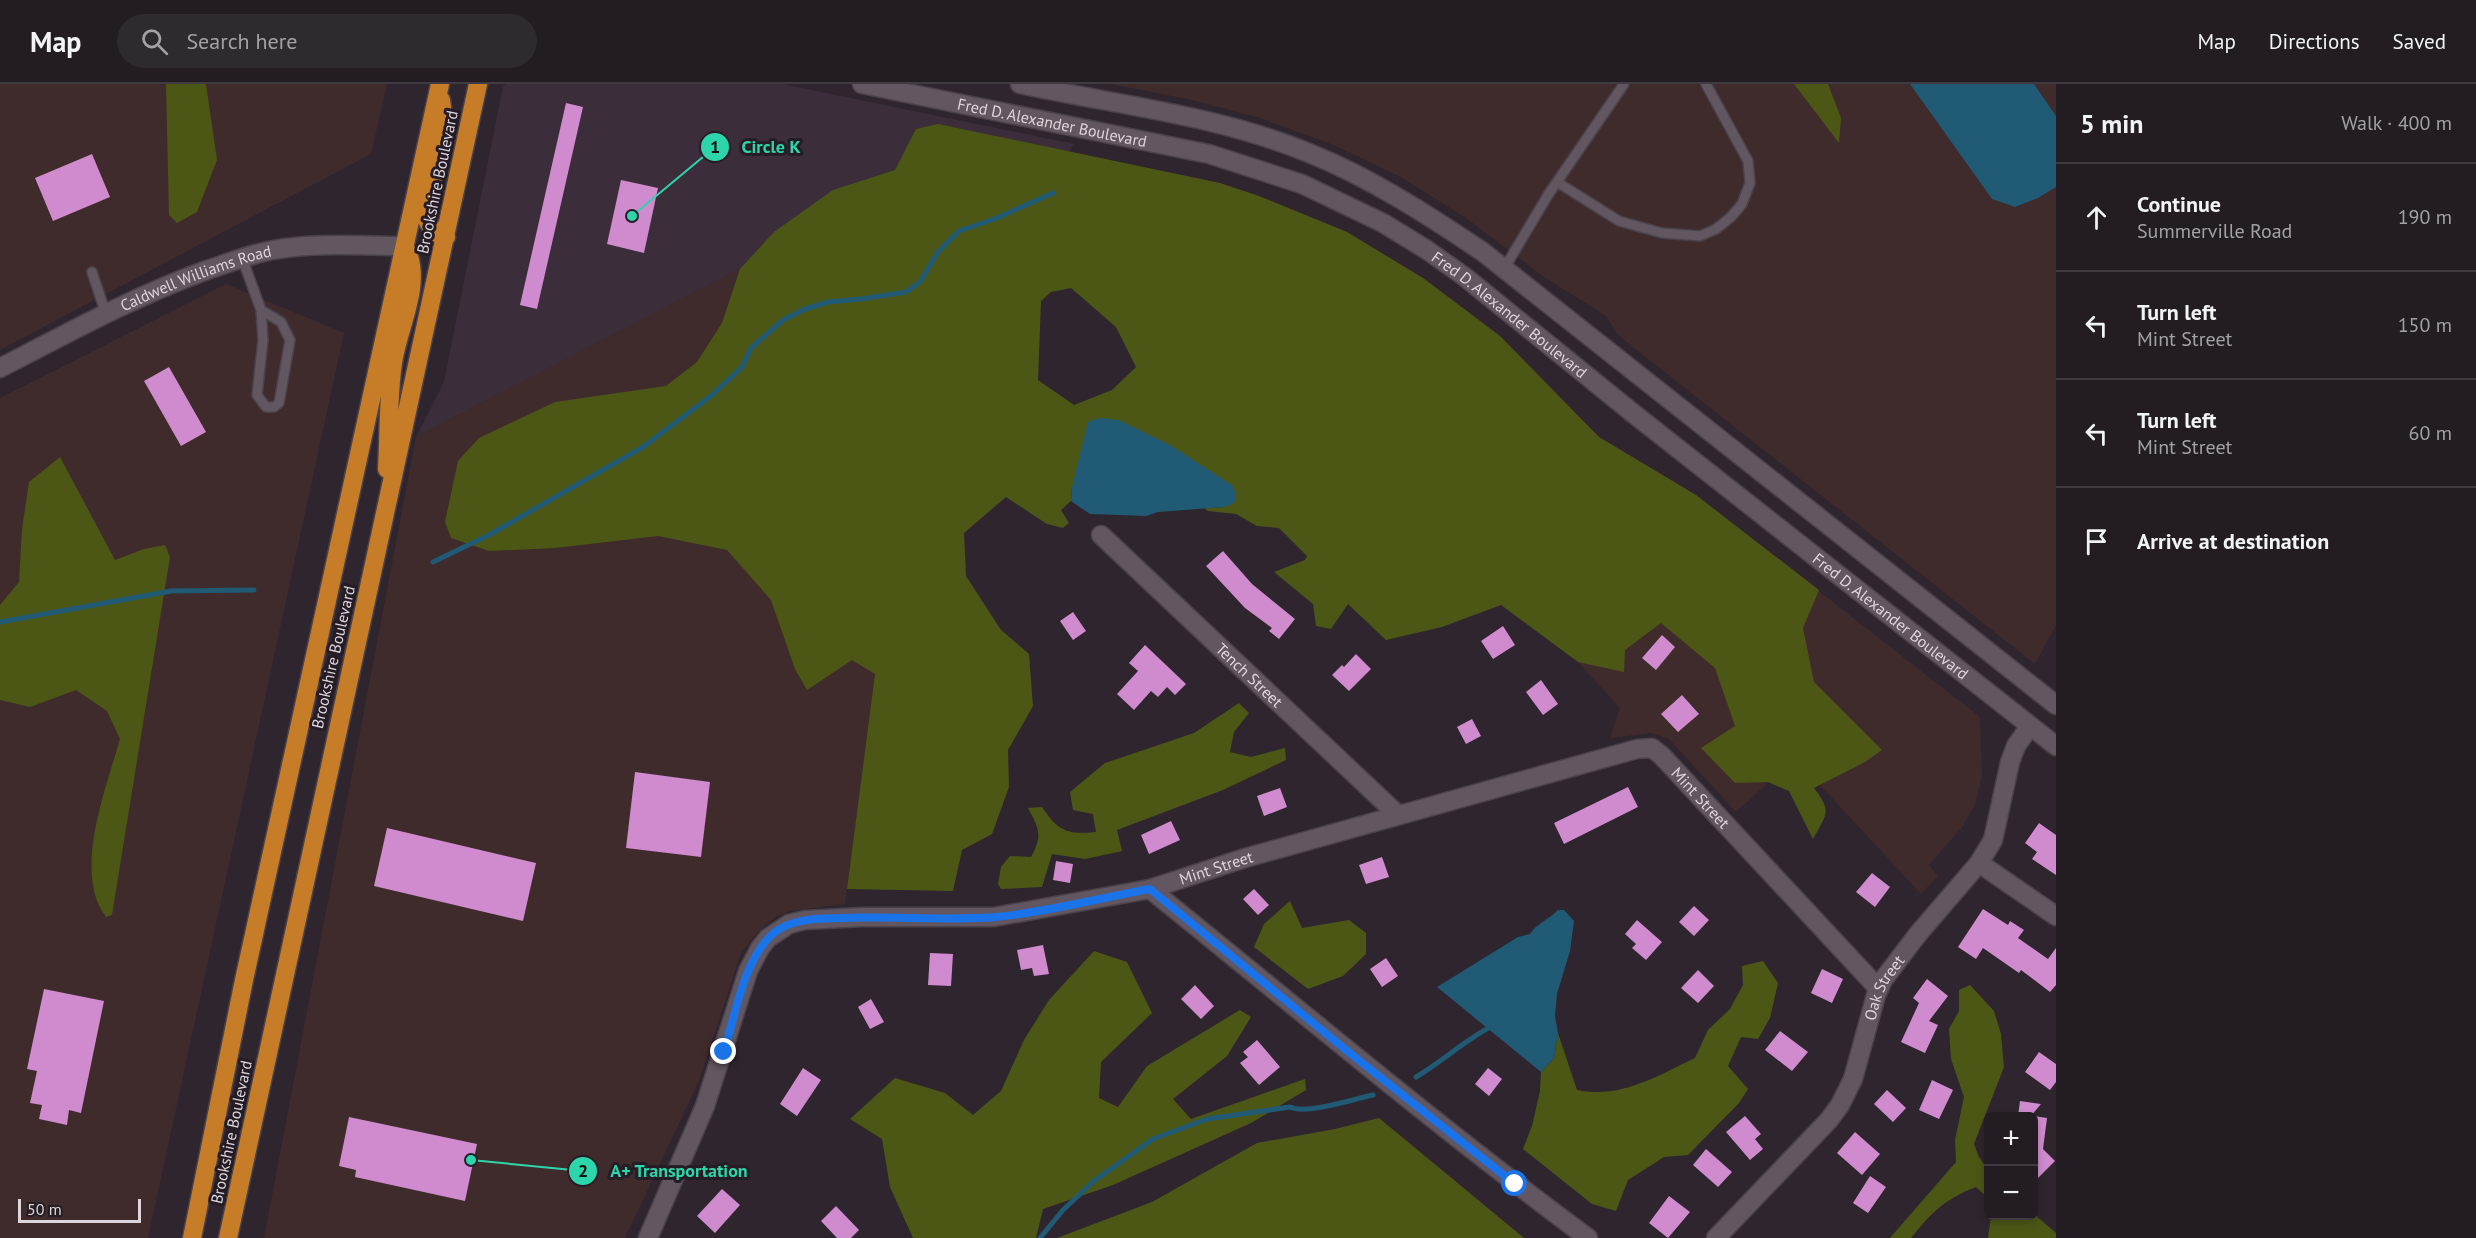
<!DOCTYPE html>
<html lang="en">
<head>
<meta charset="utf-8">
<style>
	:root { --surface:#231c23; --page:#2f2930; --text:#f1f3f6; --muted:#a3a1a6; --line:#403a41 }
	body { margin:0; font-family:"PT Sans",sans-serif; background:var(--page); color:var(--text) }
	.controls { position:absolute; right:18px; bottom:18px; display:grid; overflow:hidden; border-radius:9px; box-shadow:0 3px 9px #0003 }
	.controls button { width:54px; height:54px; display:grid; place-items:center; padding:0; border:0; border-bottom:2px solid var(--line); background:var(--surface); color:var(--text); font:30px sans-serif }
	.scale { position:absolute; left:18px; bottom:15px; width:123px; box-sizing:border-box; padding-left:6px; border:3px solid #ddd6dc; border-top:0; font-size:16px; line-height:21px; white-space:nowrap; color:#ddd6dc; -webkit-text-stroke:4px #251c25; paint-order:stroke }
	.stop { position:absolute; width:18px; height:18px; margin:-14px; border:4px solid #1a73e8; border-radius:50%; background:#fff }
	.stop.end { background:#1a73e8; border-color:#fff; box-shadow:0 2px 6px #0008 }
	.list { margin:0; padding:0; list-style:none }
	h2 { display:flex; justify-content:space-between; align-items:center; height:78px; margin:0; padding:0 24px; font-size:26px }
	h2 small { font-size:20px; font-weight:400; color:var(--muted) }
	.list li { display:grid; grid-template-columns:39px 1fr auto; gap:18px; align-items:center; box-sizing:border-box; height:108px; padding:0 24px; border-top:2px solid var(--line) }
	.list b { display:block; font-size:22px; white-space:nowrap }
	.list p { margin:0; font-size:20px; white-space:nowrap; color:var(--muted) }
	.list em { font-size:20px; font-style:normal; color:var(--muted) }
	.icon { flex:none; width:33px; height:33px; fill:none; stroke:currentColor; stroke-width:2; stroke-linecap:round; stroke-linejoin:round }
	.map { position:relative; flex:none; width:2056px; height:1154px; overflow:hidden }
	header { display:flex; align-items:center; gap:36px; box-sizing:border-box; height:84px; padding:0 30px; background:var(--surface); border-bottom:2px solid var(--line) }
	header strong { font-size:28px }
	nav { display:flex; gap:33px; margin-inline-start:auto; font-size:21px }
	.search { width:420px; height:54px; background:var(--page); display:flex; align-items:center; gap:15px; box-sizing:border-box; padding:0 21px; border-radius:33px; color:var(--muted); font-size:22px }
	main { display:flex }
	aside { flex:1; background:var(--surface) }
	.map>svg:first-child { display:block }
	.built { fill:#3c2d3b }
	.industrial { fill:#3f2b2b }
	.green { fill:#4c5716; fill-rule:evenodd }
	.water { fill:#205a74 }
	.lines { fill:none; stroke-linecap:round; stroke-linejoin:round }
	.stream { stroke:#205a74; stroke-width:5 }
	.building { fill:#cf8bce }
	.lane-casing { stroke:#4a424a; stroke-width:12 }
	.street-casing { stroke:#4a424a; stroke-width:21 }
	.secondary-casing { stroke:#4a424a; stroke-width:21 }
	.highway-casing { stroke:#4a424a; stroke-width:21 }
	.lane { stroke:#625661; stroke-width:9 }
	.street { stroke:#625661; stroke-width:18 }
	.secondary { stroke:#625661; stroke-width:18 }
	.highway { stroke:#c77c27; stroke-width:18 }
	.route { stroke:#1a73e8; stroke-width:8 }
	.labels { text-anchor:middle; stroke-width:6; stroke-linejoin:round; paint-order:stroke }
	.street-label { font-size:16px; fill:#ddd6dc; stroke:#251c25 }
	.leader { fill:none; stroke:#2dd5ab; stroke-width:2 }
	.callout-dot { fill:#2dd5ab; stroke:#251c25; stroke-width:2 }
	.mark-label { font-size:18px; text-anchor:middle; font-weight:bold; fill:#111 }
	.callout-label { font-size:18px; text-anchor:middle; font-weight:bold; fill:#2dd5ab; stroke:#251c25; stroke-width:6; stroke-linejoin:round; paint-order:stroke }
</style>
</head>
<body>
<header>
<strong>Map</strong>
<div class="search"><svg class="icon" aria-label="search" viewBox="0 0 24 24"><circle cx="10" cy="10" r="6"/><path d="M15 15l6 6"/></svg>Search here</div>
<nav><a>Map</a><a>Directions</a><a>Saved</a></nav>
</header>
<main>
<div class="map">
<svg width="2056" height="1154" viewBox="0 0 2056 1154">
	<rect width="100%" height="100%" fill="#2f252f"/>
	<path class="built" d="M506,0H782L1074,60L1009,149L936,83L416,353L444,298L503,3Z"/>
	<path class="industrial" d="M0,0H387L371,70L0,266Z
		M1111,0H2056V541L2035,580L1619,252L1606,232L1544,193L1466,134L1401,93L1331,60L1260,34L1192,16Z
		M936,82L1220,99L1259,112L1347,148L1423,194L1500,252L1599,353L1696,411L1980,633L1982,692L1975,720L1963,742L1929,781L1938,792L1921,810L1795,674L1736,728L1669,655L1651,649L1610,654L1620,624L1416,401L1348,448L1009,149L903,374L845,820L791,827L775,833L758,848L741,869L699,997L625,1154H264L416,353Z
		M226,200L344,249L148,1154H0V314Z"/>
	<path class="green" d="M166,0H206L217,76L197,128L177,139L169,131Z
		M1794,0H1828L1841,34L1839,59Z
		M938,40L1220,99L1259,112L1347,148L1423,194L1500,252L1599,353L1696,411L1819,506L1803,544L1814,598L1882,666L1865,678L1814,704C1832,728 1827,729 1813,755L1789,707L1768,698L1735,699L1701,664L1735,642L1715,584L1661,539L1625,566L1624,588L1578,578L1501,521L1442,543L1386,556L1348,520L1331,545L1316,542L1313,520L1274,488L1305,476L1307,472L1279,444L1257,442L1236,430L1208,427L1204,424L1224,423L1072,403L1071,417L1061,426L1069,439L1063,444L1047,440L1006,413L964,449L966,492L1001,546L1029,570L1033,622L1008,666L1009,703L992,750L962,766L953,807L847,805L875,590L852,576L807,606L795,585L771,516L727,466L658,452L555,464L489,467L451,454L445,438L458,377L479,354L555,318L666,302L697,278L722,239L740,185L774,148L833,106L895,86L916,45ZM1071,204L1116,243L1136,283L1112,306L1074,321L1038,296L1041,217L1051,208Z
		M60,373L115,476L144,465L165,461L170,473L112,831L106,833C103,828 99,823 97,817C80,770 107,701 120,655L107,627L76,606L30,623L0,616V521L19,498L22,445L29,398Z
		M1239,619L1249,629L1234,648L1230,668L1251,673L1285,664L1286,676L1223,706L1117,746L1122,767L1085,775L1052,770L1042,803L1001,805L998,800L1001,783L1010,772L1031,773C1043,752 1039,744 1028,724L1042,723C1058,747 1067,751 1096,748L1093,730L1073,726L1070,708L1105,679L1194,649Z
		M1290,817L1302,844L1349,836L1366,849V870L1343,892L1308,905L1254,863L1264,840Z
		M1094,867L1127,878L1152,929L1101,978L1099,1014L1118,1023L1147,982L1240,926L1251,933L1227,972L1173,1015L1191,1035L1305,995L1306,1006L1251,1039L1113,1101L1043,1125L1036,1154H913L890,1103L882,1055L850,1035L895,994L945,1009L973,1031L1001,1007L1024,956L1049,916Z
		M1763,877L1778,899L1770,934L1758,955L1741,953L1728,982L1748,1005L1739,1019L1688,1071L1664,1073L1628,1096L1616,1127L1592,1120L1523,1065L1532,1042L1540,1007L1541,988L1554,974L1558,949L1577,1006C1621,1015 1657,992 1695,974L1708,946L1730,925L1743,901L1742,882Z
		M1970,901L1994,927L2001,950L2004,983L1974,1060L1979,1073L1988,1086V1114L1976,1103C1945,1115 1932,1128 1911,1154H1890L1956,1078L1955,1056L1964,1013L1951,975L1949,945L1959,927V906Z
		M1379,1034L1524,1154H1057L1152,1118L1257,1059L1335,1045Z
		M2034,1130L2056,1149V1154H1988L1991,1132Z"/>
	<path class="water" d="M1910,0H2034L2056,32V103L2038,114L2015,123L1992,115Z
		M1099,334L1119,336L1170,361L1232,401C1238,413 1239,420 1224,423L1158,428L1146,432L1090,430L1071,417L1072,403L1088,338Z
		M1558,826H1564L1574,837L1570,867L1557,910L1555,932L1558,949L1554,974L1541,988L1437,903L1518,853L1530,850C1536,840 1549,835 1558,826Z"/>
	<g class="lines">
		<path class="stream" d="M433,478L489,451L643,363L711,312L742,283L751,264L783,236L805,225L828,218L861,215L906,208L920,198L938,168L959,147L997,134L1053,109
			M0,538L171,507L254,506
			M1416,993C1443,977 1466,955 1494,941
			M1040,1154L1063,1126L1094,1097L1153,1055L1207,1035L1290,1023C1306,1031 1354,1015 1373,1011"/>
	</g>
	<path class="building" d="M566,19L583,23L537,225L520,221Z
		M92,70L110,113L53,137L35,94Z
		M621,96L658,104L644,169L607,160Z
		M169,283L206,348L181,362L144,297Z
		M1223,467L1252,500L1295,535L1279,555L1269,547L1272,544L1245,524L1206,482Z
		M1073,528L1086,547L1073,556L1060,537Z
		M1503,542L1515,561L1493,575L1481,557Z
		M1662,551L1675,563L1656,586L1642,574Z
		M1145,561L1186,600L1175,611L1167,603L1158,613L1151,607L1134,626L1117,610L1138,587L1129,579Z
		M1356,570L1371,585L1349,607L1332,591L1342,581L1344,583Z
		M1541,596L1558,620L1543,631L1526,608Z
		M1682,611L1699,630L1678,648L1661,630Z
		M1472,635L1481,652L1466,660L1457,643Z
		M635,688L710,698L701,773L626,764Z
		M1628,703L1638,723L1564,760L1554,739Z
		M1280,704L1287,723L1264,732L1257,712Z
		M1171,737L1180,756L1149,770L1141,751Z
		M2039,739L2056,751V791L2032,775L2037,768L2025,759Z
		M387,744L536,779L523,837L374,802Z
		M1382,773L1389,793L1366,800L1359,781Z
		M1056,777L1073,780L1070,799L1053,796Z
		M1872,789L1890,803L1875,823L1856,808Z
		M1254,805L1269,821L1258,831L1243,815Z
		M1694,822L1709,836L1694,852L1679,838Z
		M1983,825L2008,841L2010,837L2024,846L2018,854L2048,875L2056,864V901L2050,908L2021,886L2019,889L1983,864L1976,875L1958,863Z
		M1637,836L1662,858L1646,876L1632,864L1636,860L1625,850Z
		M1043,861L1049,890L1034,892L1032,884L1021,886L1017,866Z
		M930,869L953,870L951,902L928,901Z
		M1386,874L1398,892L1382,903L1370,885Z
		M1822,885L1843,895L1832,919L1811,909Z
		M1698,886L1714,902L1698,919L1681,904Z
		M1927,895L1948,912L1929,937L1938,941L1925,969L1901,958L1919,919L1913,914Z
		M1195,901L1214,922L1201,935L1181,915Z
		M44,905L104,917L81,1029L69,1026L67,1041L39,1035L42,1021L30,1019L37,987L27,985Z
		M871,915L884,938L870,945L858,923Z
		M1780,947L1808,968L1792,987L1765,966Z
		M1257,956L1280,983L1259,1001L1240,979L1248,973L1243,968Z
		M2039,968L2056,980V998L2050,1006L2025,988Z
		M803,984L821,996L797,1032L780,1020Z
		M1488,984L1502,995L1489,1012L1475,1000Z
		M1932,996L1953,1006L1939,1035L1919,1026Z
		M1887,1006L1906,1024L1893,1038L1874,1020Z
		M2020,1017L2041,1020L2031,1032H2018Z
		M1745,1032L1761,1050L1755,1055L1763,1065L1750,1076L1726,1048Z
		M2034,1032L2047,1034L2043,1065L2055,1077L2034,1098Z
		M349,1033L477,1060L465,1117L355,1093L356,1086L339,1082Z
		M1855,1048L1880,1070L1862,1091L1837,1069Z
		M1706,1065L1732,1088L1718,1103L1693,1081Z
		M1870,1092L1886,1103L1868,1129L1853,1119Z
		M722,1105L740,1121L715,1149L697,1132Z
		M1669,1112L1690,1128L1668,1154L1649,1139Z
		M836,1122L859,1146L851,1154H837L821,1137Z"/>
	<g class="lines">
		<g class="lane-casing">
			<path id="lane" d="M1557,98L1619,137L1662,149L1700,152L1716,145L1731,133L1742,120L1750,99L1748,77L1706,0
				M242,174L261,226L263,256L257,311L266,323H274L279,319L290,256L281,238L261,226
				M1504,185L1548,111L1624,0
				M92,188L106,230"/>
		</g>
		<g class="street-casing">
			<g id="street">
				<path id="s1" d="M0,284C68,249 135,212 207,186C229,179 250,170 273,166C316,158 361,162 405,162"/>
				<path id="s2" d="M1101,451L1398,731"/>
				<path d="M1979,779L2056,832"/>
				<path d="M1150,805C1295,922 1438,1043 1588,1154"/>
				<path id="s3" d="M648,1154L705,1022L748,887L760,864L768,854L789,840L805,836L863,833H994L1150,805L1245,774L1637,665L1652,664L1662,672L1878,904"/>
				<path id="s4" d="M1716,1154L1829,1036L1840,1021L1853,995L1876,911L1883,896L1918,850L1979,779L1993,756L2010,678L2016,662L2030,642"/>
			</g>
		</g>
		<g class="secondary-casing">
			<g id="secondary">
				<path id="s5" d="M862,0L1209,70L1302,100L1383,139L1427,166L1465,193L1634,330L2056,662"/>
				<path d="M1020,0C1116,21 1217,31 1309,69C1371,94 1428,131 1483,168L2056,621"/>
			</g>
		</g>
		<g class="highway-casing">
			<path id="highway" d="M441,16L445,46L432,96L427,136L434,148L446,153
				M387,385C389,350 388,313 393,279C398,243 422,202 407,167
				M192,1154L244,896L440,0
				M228,1154L478,0"/>
		</g>
		<use href="#lane" class="lane"/>
		<use href="#street" class="street"/>
		<use href="#secondary" class="secondary"/>
		<use href="#highway" class="highway"/>
	</g>
	<g class="lines">
		<path class="route" d="M724,968C735,932 744,873 775,848C795,833 822,835 845,834C895,832 947,837 996,833C1048,828 1099,814 1150,805L1346,966L1515,1100"/>
	</g>
	<g class="labels">
		<g class="street-label">
			<text dy="6" stroke="none"><textPath href="#s5" startOffset="194">Fred D. Alexander Boulevard</textPath></text>
			<text transform="translate(437 98) rotate(-78)" y="6">Brookshire Boulevard</text>
			<text dy="6" stroke="none"><textPath href="#s1" startOffset="216">Caldwell Williams Road</textPath></text>
			<text dy="6" stroke="none"><textPath href="#s5" startOffset="698">Fred D. Alexander Boulevard</textPath></text>
			<text dy="6" stroke="none"><textPath href="#s5" startOffset="1184">Fred D. Alexander Boulevard</textPath></text>
			<text transform="translate(333 573) rotate(-77)" y="6">Brookshire Boulevard</text>
			<text dy="6" stroke="none"><textPath href="#s2" startOffset="204">Tench Street</textPath></text>
			<text dy="6" stroke="none"><textPath href="#s3" startOffset="1305">Mint Street</textPath></text>
			<text dy="6" stroke="none"><textPath href="#s3" startOffset="783">Mint Street</textPath></text>
			<text dy="6" stroke="none"><textPath href="#s4" startOffset="308">Oak Street</textPath></text>
			<text transform="translate(231 1048) rotate(-78)" y="6">Brookshire Boulevard</text>
		</g>
	</g>
	<path class="leader" d="M632 132L715 63M471 1076L583 1087"/>
	<g class="callout-dot">
		<circle cx="632" cy="132" r="6"/>
		<circle cx="471" cy="1076" r="6"/>
		<circle cx="715" cy="63" r="15"/>
		<circle cx="583" cy="1087" r="15"/>
	</g>
	<g class="mark-label">
		<text x="715" y="69">1</text>
		<text x="583" y="1093">2</text>
	</g>
	<g class="callout-label">
		<text x="771" y="69">Circle K</text>
		<text x="679" y="1093">A+ Transportation</text>
	</g>
</svg>
<div class="controls">
<button>+</button>
<button>−</button>
</div>
<div class="scale">50 m</div>
<div class="stop" style="left:1515px;top:1100px"></div>
<div class="stop end" style="left:724px;top:968px"></div>
</div>
<aside>
<h2>5 min<small>Walk · 400 m</small></h2>
<ul class="list">
<li><svg class="icon" aria-label="ahead" viewBox="0 0 24 24"><path d="M12 20V5M6 11l6-6 6 6"/></svg><div><b>Continue</b><p>Summerville Road</p></div><em>190 m</em></li>
<li><svg class="icon" aria-label="left" viewBox="0 0 24 24"><path d="M17 20v-9H6M10 6l-5 5 5 5"/></svg><div><b>Turn left</b><p>Mint Street</p></div><em>150 m</em></li>
<li><svg class="icon" aria-label="left" viewBox="0 0 24 24"><path d="M17 20v-9H6M10 6l-5 5 5 5"/></svg><div><b>Turn left</b><p>Mint Street</p></div><em>60 m</em></li>
<li><svg class="icon" aria-label="arrive" viewBox="0 0 24 24"><path d="M6 21V4h12l-3 4 3 4H6"/></svg><div><b>Arrive at destination</b></div></li>
</ul>
</aside>
</main>
</body>
</html>
